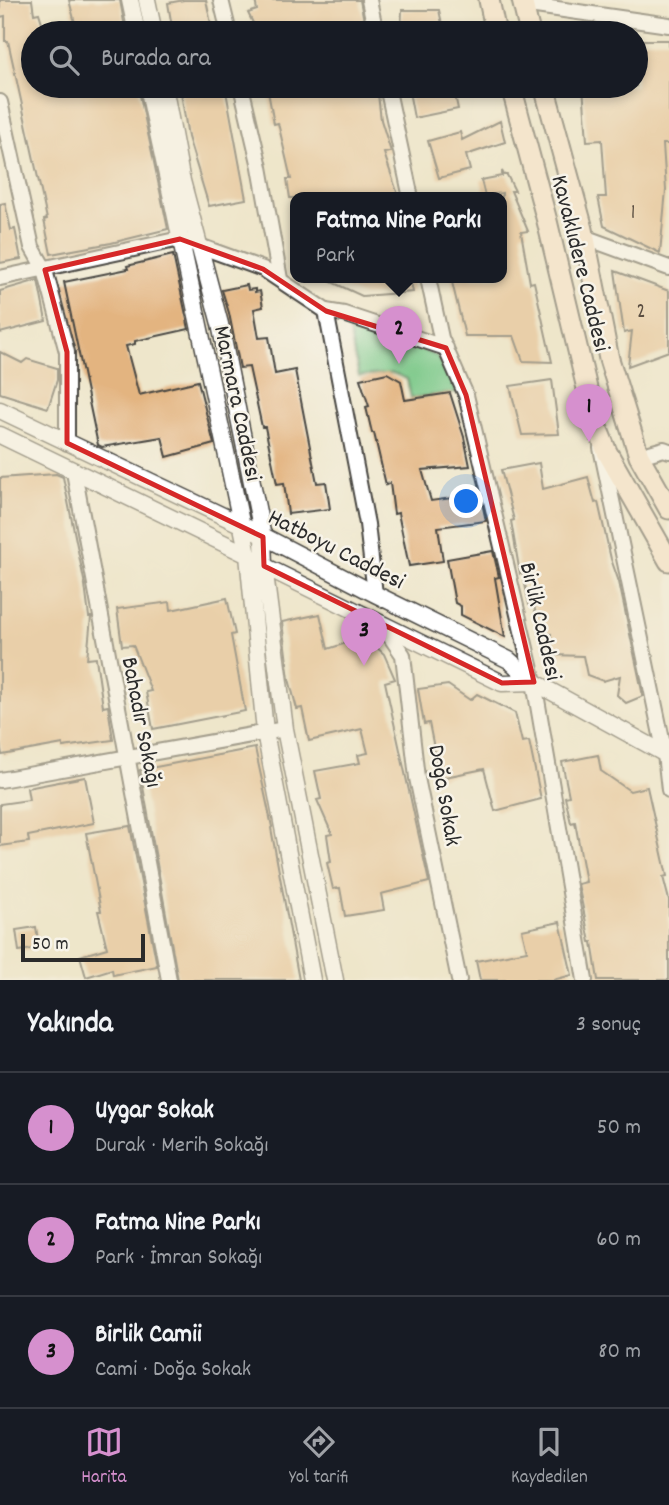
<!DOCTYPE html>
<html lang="tr">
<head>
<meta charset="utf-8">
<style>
	:root { --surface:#171b24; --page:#242831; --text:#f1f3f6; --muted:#9ea1a6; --line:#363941; --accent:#d690ce }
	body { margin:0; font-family:Dekko,sans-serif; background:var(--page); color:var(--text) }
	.scale { position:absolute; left:21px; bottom:18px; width:124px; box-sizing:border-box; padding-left:7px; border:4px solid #2b2b2b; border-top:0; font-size:19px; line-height:24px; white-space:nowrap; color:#2b2b2b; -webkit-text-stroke:5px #f7f3e8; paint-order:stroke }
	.you { position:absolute; left:467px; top:502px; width:24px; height:24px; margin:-18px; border:5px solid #fff; border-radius:50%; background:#1a73e8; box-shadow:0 0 0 10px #1a73e833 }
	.badge { display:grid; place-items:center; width:46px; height:46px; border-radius:50%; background:var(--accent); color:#111; font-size:23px; font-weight:700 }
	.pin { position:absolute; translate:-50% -58px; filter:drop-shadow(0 2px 4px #0008) }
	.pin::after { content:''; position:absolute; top:37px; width:24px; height:21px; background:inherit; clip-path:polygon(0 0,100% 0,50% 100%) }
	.popup { position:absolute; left:290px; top:192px; width:217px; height:91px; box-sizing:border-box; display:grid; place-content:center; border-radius:14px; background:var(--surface); filter:drop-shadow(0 2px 5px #0005); font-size:23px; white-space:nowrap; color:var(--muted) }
	.popup b { font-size:26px; color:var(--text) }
	.popup::after { content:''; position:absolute; left:50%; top:100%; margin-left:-14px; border:14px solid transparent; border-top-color:var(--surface) }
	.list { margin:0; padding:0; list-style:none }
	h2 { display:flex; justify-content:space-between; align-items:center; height:91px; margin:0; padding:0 28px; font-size:30px }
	h2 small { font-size:23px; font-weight:400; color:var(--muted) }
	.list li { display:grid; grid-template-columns:46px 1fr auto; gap:21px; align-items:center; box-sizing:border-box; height:112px; padding:0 28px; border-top:2px solid var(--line) }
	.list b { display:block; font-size:26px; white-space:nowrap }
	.list p { margin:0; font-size:23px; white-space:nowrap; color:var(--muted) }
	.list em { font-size:23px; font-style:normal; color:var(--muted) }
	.icon { flex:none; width:38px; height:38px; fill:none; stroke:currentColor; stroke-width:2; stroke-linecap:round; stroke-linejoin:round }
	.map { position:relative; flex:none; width:669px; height:980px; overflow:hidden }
	.search { position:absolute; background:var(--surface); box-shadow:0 4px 10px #0003; left:21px; right:21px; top:21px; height:77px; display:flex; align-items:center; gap:18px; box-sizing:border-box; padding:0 24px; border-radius:38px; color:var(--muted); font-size:26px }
	.sheet { height:427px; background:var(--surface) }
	nav { display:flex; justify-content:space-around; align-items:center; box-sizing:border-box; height:98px; border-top:2px solid var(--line); background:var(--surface); font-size:19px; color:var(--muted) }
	nav a { display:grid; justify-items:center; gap:4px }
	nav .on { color:var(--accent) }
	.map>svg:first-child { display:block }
	.green { fill:#7ac888; stroke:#527a5a; stroke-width:2 }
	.building { fill:#e3b480 }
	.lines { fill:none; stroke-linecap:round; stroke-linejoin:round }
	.minor-casing { stroke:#484743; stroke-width:18 }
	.tertiary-casing { stroke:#484743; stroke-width:19 }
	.secondary-casing { stroke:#484743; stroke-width:23 }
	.minor { stroke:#fff; stroke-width:14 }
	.tertiary { stroke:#fff; stroke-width:16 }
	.secondary { stroke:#fbe5cf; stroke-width:19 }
	.marked { fill:none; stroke:#d62828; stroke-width:5; stroke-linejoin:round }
	.labels { text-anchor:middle; stroke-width:5; stroke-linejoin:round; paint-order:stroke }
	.number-label { font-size:21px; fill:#594d40 }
	.street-label { font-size:24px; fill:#2b2b2b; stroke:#f7f3e8 }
</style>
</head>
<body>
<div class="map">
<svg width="669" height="980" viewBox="0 0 669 980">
	<rect width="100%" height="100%" fill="#f7f3e8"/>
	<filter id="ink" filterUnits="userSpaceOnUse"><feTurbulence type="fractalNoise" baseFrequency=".0143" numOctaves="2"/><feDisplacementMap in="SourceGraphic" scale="14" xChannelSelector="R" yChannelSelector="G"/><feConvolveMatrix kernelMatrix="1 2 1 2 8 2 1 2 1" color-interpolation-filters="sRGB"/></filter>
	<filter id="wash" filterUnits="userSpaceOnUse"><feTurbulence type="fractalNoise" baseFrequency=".00686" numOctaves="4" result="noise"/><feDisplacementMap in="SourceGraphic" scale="28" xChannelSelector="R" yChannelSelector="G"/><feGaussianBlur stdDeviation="1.57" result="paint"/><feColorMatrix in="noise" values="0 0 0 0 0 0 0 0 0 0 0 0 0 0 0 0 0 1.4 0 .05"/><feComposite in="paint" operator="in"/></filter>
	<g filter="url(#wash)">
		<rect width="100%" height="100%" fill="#eee6cb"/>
		<path class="green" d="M347,322L437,356L458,392L411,398L407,379L392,373L359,376Z"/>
		<g id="blocks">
			<path class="building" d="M0,0H32L34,14L39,13L45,32L33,33V86H138L168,229L111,243L51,254L44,220L47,219L8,41H5V16L0,17Z
				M69,0H120L126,33H83L82,22L75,23Z
				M184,0H206L213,33H173L168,3Z
				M255,0H360L364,21L323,33H258L248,13L257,10Z
				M402,10H439L444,33H401Z
				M636,40H669V144H663L666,190L660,253L604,226L598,197H606L602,140L587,141L583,86H636Z
				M180,86H225L246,199L209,206L188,137Z
				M267,86H377L381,120L391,152L384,153L399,198H290L287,179H291L278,123L274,124Z
				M408,86H453L458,109L414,118Z
				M500,121L505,142L466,155L470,170L439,178L428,141L460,132L462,140Z
				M502,171L504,175H507L515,191H511L528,231L521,232L530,283L534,282L552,362L523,361L514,336H465L451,278H502V193L485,196L481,180L502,176Z
				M5,203L11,230L15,229L21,259L0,263V204Z
				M173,255L189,329L135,341V344L126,346L139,395L198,381L214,444L167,457L162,437L102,447L98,445L64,282L128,269L127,266Z
				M615,271L669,291V351L628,366L632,331L624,333Z
				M323,278H410L413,292L362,296Z
				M38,280L46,321L0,333V291Z
				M247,285L248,290L255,289V292L260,291L263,307L254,309L259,338L269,337L275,374L295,370L317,483L326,482L330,509L288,514L284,483L277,484L265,427H262L249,367L240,368L229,313L222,290Z
				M0,352L22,363L27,359L57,368V380L48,408L0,393Z
				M387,373L401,381L405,400L450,393L464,437L470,466L422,470L431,501L480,494L486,521L438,527L443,561L409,566L398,513L394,514L390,483L386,485L374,433H372L366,407L369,406L360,379Z
				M552,380L559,434L522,435L510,386Z
				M539,463L543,489L588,477L595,503L598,502L611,559L619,582L643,696L626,703L617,695L620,676L603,681L587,675L583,656L553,655L551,634L540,636L534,605H529L523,573L520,574L511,521L514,520L501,470Z
				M56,474L63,477L85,585L89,617H91L87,659L96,658L103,707L108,706L113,740L63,747V744L2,755L0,743V478Z
				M493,551L499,577L495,578L505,637L461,615V606L455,603L447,559Z
				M227,598L235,634L231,635L245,711L153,729L146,692L151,691L133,645L122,646L117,609L170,602L171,610Z
				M320,614L328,649L365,637L384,654L395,679L385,682L429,882L381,894L384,910L345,916L340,888L333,889L327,863L331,862L327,835L332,834L317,800L321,799L315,771L360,763L358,755L368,753L362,729L309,741L302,708L297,709L289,679L282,622Z
				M448,685L470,700L477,694L515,713L522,742L529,741L541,799L495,811L484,769L440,778L429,723L424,724L418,689Z
				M255,748L272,827L271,828L299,980H178L140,770Z
				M598,755L601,771L630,791L647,787L667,876L663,877L669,900V980H598L592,942H590L578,884L586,882L575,822L571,823L565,797L569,796L562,762Z
				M85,777L94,823L28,836L29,842L0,846V804L29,800L27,788Z
				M130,826L157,966L113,975L112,969L86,977L80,956L107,948L98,911H101L86,833Z
				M560,922L572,975L553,980H480L476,961L527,951L522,930Z
				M36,927L39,948L19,951L16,930Z"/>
		</g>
	</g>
	<g filter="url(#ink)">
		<use href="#blocks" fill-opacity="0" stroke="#484743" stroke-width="2"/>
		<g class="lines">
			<g class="minor-casing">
				<path id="minor" d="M221,0L229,33
					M369,0L376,33
					M522,4L669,25
					M241,86L260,167L280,279
					M387,86L411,198
					M0,102L32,247L45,270L67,352V443
					M584,237L669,268
					M0,278L180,239L263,269L326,311L344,314L446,348
					M428,278L441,338L466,395L534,682L585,980
					M326,311L367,524L375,594
					M601,448L665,754L669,790
					M639,456L664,449L669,451
					M74,472L169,980
					M381,623L403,655L417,778L459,980
					M0,780L285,729"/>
			</g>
			<g class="tertiary-casing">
				<path id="tertiary" d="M130,0L137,33
					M147,0L154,33
					M148,86L248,555L265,732L312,980
					M164,86L181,177L220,324L263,537L264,566L285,729L335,980
					M0,410L242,525L375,594L509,660L534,682L669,756
					M0,435L248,555L264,566L502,683L534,682"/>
			</g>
			<g class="secondary-casing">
				<path id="secondary" d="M489,0L496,33
					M522,0L530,33
					M511,86L547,221L595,422L607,452L669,561
					M544,86L583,229L609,359L639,456L669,509"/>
			</g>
			<use href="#minor" class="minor"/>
			<use href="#tertiary" class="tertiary"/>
			<use href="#secondary" class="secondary"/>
		</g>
	</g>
	<path d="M0 0H669V980H0ZM180,239L263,269L326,311L446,348L466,395L534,682L502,683L264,566L263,537L67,443V352L45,270Z" fill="#eee6cb" fill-opacity=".55" fill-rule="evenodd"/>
	<path class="marked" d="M180,239L263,269L326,311L446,348L466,395L534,682L502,683L264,566L263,537L67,443V352L45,270Z"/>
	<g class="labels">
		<g class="number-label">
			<text x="633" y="218">1</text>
			<text x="641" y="317">2</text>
		</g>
		<g class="street-label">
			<text transform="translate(582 263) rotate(76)" y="8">Kavaklıdere Caddesi</text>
			<text transform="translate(239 403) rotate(78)" y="8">Marmara Caddesi</text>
			<text transform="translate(337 548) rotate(27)" y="8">Hatboyu Caddesi</text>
			<text transform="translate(542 621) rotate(77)" y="8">Birlik Caddesi</text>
			<text transform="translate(143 722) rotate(79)" y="8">Bahadır Sokağı</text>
			<text transform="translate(446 795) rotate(80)" y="8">Doğa Sokak</text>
		</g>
	</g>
</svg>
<div class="scale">50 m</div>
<div class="you"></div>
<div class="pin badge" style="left:589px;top:442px">1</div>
<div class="pin badge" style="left:399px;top:364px">2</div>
<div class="popup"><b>Fatma Nine Parkı</b>Park</div>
<div class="pin badge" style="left:364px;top:666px">3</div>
<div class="search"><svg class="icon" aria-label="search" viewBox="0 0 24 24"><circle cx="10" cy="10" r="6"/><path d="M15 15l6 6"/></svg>Burada ara</div>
</div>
<section class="sheet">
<h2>Yakında<small>3 sonuç</small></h2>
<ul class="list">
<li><span class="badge">1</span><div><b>Uygar Sokak</b><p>Durak · Merih Sokağı</p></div><em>50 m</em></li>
<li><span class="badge">2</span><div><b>Fatma Nine Parkı</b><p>Park · İmran Sokağı</p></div><em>60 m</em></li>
<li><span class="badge">3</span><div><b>Birlik Camii</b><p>Cami · Doğa Sokak</p></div><em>80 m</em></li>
</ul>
</section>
<nav>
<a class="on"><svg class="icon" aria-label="map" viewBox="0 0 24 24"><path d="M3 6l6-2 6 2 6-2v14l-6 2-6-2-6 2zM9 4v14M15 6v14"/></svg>Harita</a>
<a><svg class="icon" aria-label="directions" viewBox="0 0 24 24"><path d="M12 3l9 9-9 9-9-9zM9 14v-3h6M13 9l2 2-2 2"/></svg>Yol tarifi</a>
<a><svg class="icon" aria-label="saved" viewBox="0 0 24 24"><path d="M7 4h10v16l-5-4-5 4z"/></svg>Kaydedilen</a>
</nav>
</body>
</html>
